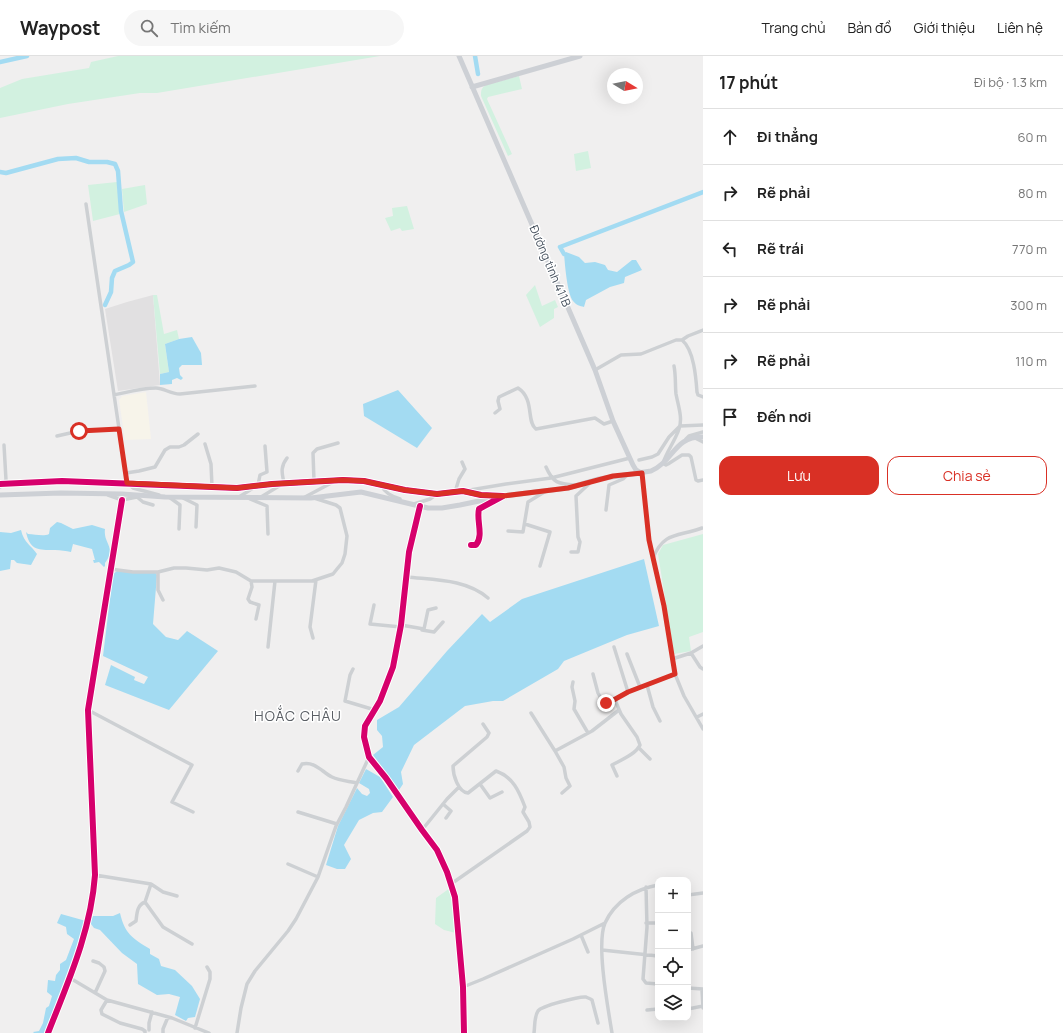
<!DOCTYPE html>
<html lang="vi">
<head>
<meta charset="utf-8">
<style>
	:root { --surface:#fff; --page:#f6f6f6; --text:#222; --muted:#767676; --line:#e0e0e0; --accent:#d93025 }
	body { margin:0; font-family:Manrope,sans-serif; background:var(--page); color:var(--text) }
	.controls { position:absolute; right:12px; bottom:12px; display:grid; overflow:hidden; border-radius:8px; box-shadow:0 4px 16px #0002 }
	.controls button { width:36px; height:36px; display:grid; place-items:center; padding:0; border:0; border-bottom:1px solid var(--line); background:var(--surface); color:var(--text); font:20px sans-serif }
	.compass { position:absolute; left:607px; top:12px; width:36px; height:36px; border-radius:50%; background:var(--surface); box-shadow:0 4px 16px #0002; rotate:100deg }
	.stop { position:absolute; width:12px; height:12px; margin:-9px; border:3px solid #d93025; border-radius:50%; background:#fff }
	.stop.end { background:#d93025; border-color:#fff; box-shadow:0 1px 4px #0008 }
	.list { margin:0; padding:0; list-style:none }
	h2 { display:flex; justify-content:space-between; align-items:center; height:52px; margin:0; padding:0 16px; font-size:17px }
	h2 small { font-size:13px; font-weight:400; color:var(--muted) }
	.list li { display:grid; grid-template-columns:26px 1fr auto; gap:12px; align-items:center; box-sizing:border-box; height:56px; padding:0 16px; border-top:1px solid var(--line) }
	.list b { display:block; font-size:15px; white-space:nowrap }
	.list em { font-size:13px; font-style:normal; color:var(--muted) }
	.actions { display:flex; gap:8px; padding:12px 16px }
	.actions a { flex:1; padding:9px 0; border:1px solid var(--accent); border-radius:12px; text-align:center; font-size:14px; color:var(--accent) }
	.actions .main { background:var(--accent); color:#fff }
	.icon { flex:none; width:22px; height:22px; fill:none; stroke:currentColor; stroke-width:2; stroke-linecap:round; stroke-linejoin:round }
	.map { position:relative; flex:none; width:703px; height:977px; overflow:hidden }
	header { display:flex; align-items:center; gap:24px; box-sizing:border-box; height:56px; padding:0 20px; background:var(--surface); border-bottom:1px solid var(--line) }
	header strong { font-size:19px }
	nav { display:flex; gap:22px; margin-inline-start:auto; font-size:14px }
	.search { width:280px; height:36px; background:var(--page); display:flex; align-items:center; gap:10px; box-sizing:border-box; padding:0 14px; border-radius:22px; color:var(--muted); font-size:15px }
	main { display:flex }
	aside { flex:1; background:var(--surface) }
	.map>svg:first-child { display:block }
	.commercial { fill:#f7f4ea }
	.education { fill:#e1e0e1 }
	.green { fill:#d2f1e0 }
	.water { fill:#a3dbf2 }
	.lines { fill:none; stroke-linecap:round; stroke-linejoin:round }
	.canal { stroke:#a3dbf2; stroke-width:4.5 }
	.minor { stroke:#cdd0d3; stroke-width:3.5 }
	.secondary { stroke:#cdd0d5; stroke-width:5 }
	.cycleway-casing { stroke:#fff; stroke-width:8 }
	.cycleway { stroke:#d6006c; stroke-width:6 }
	.route { stroke:#d93025; stroke-width:5 }
	.labels { text-anchor:middle; stroke-width:3; stroke-linejoin:round; paint-order:stroke }
	.street-label { font-size:12px; fill:#45505d; stroke:#fff }
	.quarter-label { font-size:14px; letter-spacing:1px; fill:#5a5e64; stroke:#fff }
</style>
</head>
<body>
<header>
<strong>Waypost</strong>
<div class="search"><svg class="icon" aria-label="search" viewBox="0 0 24 24"><circle cx="10" cy="10" r="6"/><path d="M15 15l6 6"/></svg>Tìm kiếm</div>
<nav><a>Trang chủ</a><a>Bản đồ</a><a>Giới thiệu</a><a>Liên hệ</a></nav>
</header>
<main>
<div class="map">
<svg width="703" height="977" viewBox="0 0 703 977">
	<rect width="100%" height="100%" fill="#f0efef"/>
	<path class="commercial" d="M146,336L151,383L125,384L119,344L122,340Z"/>
	<path class="education" d="M153,239L160,329L118,335L105,253L127,246Z"/>
	<path class="green" d="M118,0H380L157,37H140L68,48L0,62V32L22,23L89,12L91,6Z
		M519,20L522,33L488,41L487,43L512,98L508,100L481,40C481,35 481,32 486,29Z
		M588,95L591,112L576,115L574,98Z
		M117,126L120,158L93,165L88,129Z
		M145,129L147,148L124,156L122,133Z
		M407,150L414,173L402,175L400,172L391,175L385,162L393,160L392,152Z
		M535,229L542,250L555,244L558,251L554,253V262L540,271L526,239Z
		M153,239H157L164,278L177,274L179,283L165,288L169,316L160,318Z
		M703,478V576L689,581L691,595L674,598L658,498L663,489Z
		M450,832L454,848L456,877L444,874L435,868L436,842Z"/>
	<path class="water" d="M566,196L579,201L585,207L595,206L605,209L608,214L617,216L632,204H636L642,214L625,221L624,227L610,231L586,244L584,251C580,250 576,249 573,245C567,237 565,208 564,198Z
		M192,281L201,297L202,309H182L179,312L180,319L183,322L181,324L177,322L172,324V328L160,329V318L169,316L165,288L179,283Z
		M398,334L432,372L417,392L364,360L363,348Z
		M57,466L61,467L73,473L92,469L105,473C103,488 117,491 105,507V510L104,511L99,506L94,507L93,504H95L92,493L73,488L71,496C66,495 61,494 55,494C39,494 30,495 26,476L28,478C35,478 43,481 49,478L50,472Z
		M21,474C24,487 31,489 37,498L31,509L17,507L14,504H11L10,513L0,515V476L11,477Z
		M644,503L659,570L627,579L564,605L558,613L503,645H493L465,650L414,689L401,716L403,728L399,734L373,699L383,691L382,680L377,674V664L399,651L447,595L482,558L490,566L522,543Z
		M117,515L155,516L157,519L153,568L166,581L178,584L187,575L218,595L169,654L105,629L111,609L135,621L134,624L144,628L148,621L103,600L113,518Z
		M366,713L380,721L393,741L382,756L373,757L359,764L344,789L351,803L345,813H337L326,809L338,770L357,732L362,738L367,740L370,737L369,733L359,727Z
		M120,857C125,878 132,882 150,893V898L159,903L161,910L175,914L192,930L200,943L195,961L188,962L186,965L175,959L180,941L169,938L157,939L138,928L137,908L122,897L100,874L94,872L91,868L90,864L93,860H113Z
		M61,858L86,865L64,933L46,977H34L33,976L39,975L43,967L46,952L49,950L52,940L47,936L48,924L55,925L56,919L60,914V908L66,904L74,883L67,878L66,871L57,867Z"/>
	<g class="lines">
		<path class="canal" d="M475,0L478,18
			M0,6L27,0
			M0,116L6,117L58,103L76,102L89,106H107L115,108L118,115L121,155L133,206L129,209L115,215L112,222L111,236L105,249
			M564,198L560,191L703,136"/>
		<path class="minor" d="M86,148L127,427L133,432L159,439
			M682,284L688,280L703,274
			M674,310C676,320 675,329 676,338C678,349 683,362 679,373C675,385 667,395 663,407L666,409L668,408L682,399H689L691,401L696,424L698,425L703,424
			M595,314L621,299L641,298L676,284H682C694,294 696,322 697,336L698,339L703,341
			M114,339C128,336 142,332 156,332C164,332 170,338 180,338L255,330
			M495,357L500,353L498,345L499,341L518,332C535,343 526,366 536,373L595,362L604,368L613,365
			M57,380L79,375L119,373
			M695,382L703,386
			M686,383L689,380L703,376
			M205,388L211,408L212,431
			M639,404L652,401L658,398L669,381L680,370L703,369
			M546,411C553,427 558,428 575,429
			M126,417L139,415L155,411L165,394L170,391H179L184,389L198,378
			M642,417L649,484L664,550L675,618L684,640L703,673
			M314,425L313,397L317,393L338,387
			M0,428L62,425L237,432L272,428L343,424L364,425L405,434L437,438L463,435L481,439L497,440
			M381,429C385,437 391,440 400,443
			M0,431L6,424L4,389
			M464,435L506,428L551,422L630,402
			M455,436L459,423L465,413L462,406
			M108,439L122,444L137,441
			M137,441L143,446L153,449
			M169,441L180,449L179,473
			M239,441L258,429L260,419L267,416L265,390
			M261,441L284,427C282,417 280,411 287,402
			M305,441L335,425
			M183,442L197,449L196,471
			M250,443L267,450L268,478
			M414,448L430,443L437,438
			M420,450L409,496L401,569L393,611L380,645L365,670L364,681L369,701L386,722L422,774L437,794L447,816L455,841L463,931L464,977
			M606,454L609,429L623,423L627,419
			M525,468L550,476L540,510
			M508,475L523,476L528,446L546,435
			M471,489H476C484,479 476,464 479,453L497,443
			M571,496H578L580,486L578,481L576,440L590,427
			M653,502C664,475 678,481 702,472
			M110,513L133,516H158L174,512H186L207,514L219,512L236,516L251,525H312L333,518L337,513L342,507L345,498L347,480L340,452L336,449L314,442
			M158,516V534L163,544
			M407,521C434,524 466,523 488,542
			M251,525L252,531L248,543L250,546L259,549L256,563
			M374,549L370,568L401,571
			M401,569L424,573L428,554L436,552
			M422,574L434,576L443,566
			M313,582L310,571L316,524
			M268,591L275,525
			M614,591L628,636
			M691,597L700,611L703,613
			M627,598L640,631
			M672,603L691,597L703,590
			M353,613L350,619L345,645L375,654
			M593,618L598,637L603,646L607,647L628,636L675,618
			M573,626L572,631L575,645L574,653L588,677
			M647,629L653,651L660,665
			M615,644L621,658L637,681L640,689C636,698 621,704 612,709L617,720
			M88,654L192,709L172,746L193,756
			M531,657L555,695L564,711L566,722L570,730L562,737
			M697,661L703,658
			M639,692L650,703
			M555,695L592,675L619,654
			M298,715L302,708C315,705 322,716 332,721C340,725 349,725 357,727
			M480,728L490,742L502,736
			M443,748L451,755L446,762
			M298,756L337,768
			M422,774L447,743L459,731
			M288,808L318,821
			M95,819L151,828L145,846L163,871L192,888
			M151,828L163,836L177,840
			M451,828L527,775L530,771L529,766L523,756L525,751C519,735 513,721 496,715L468,737C458,736 453,719 453,710L487,681L489,677L483,668
			M646,831L647,871L643,923L646,927L658,928
			M688,839L703,837
			M688,847V854
			M646,867H658
			M130,869L136,865C137,857 137,849 145,846
			M691,877L693,893
			M581,879L588,896
			M602,894L658,900
			M688,894L703,890
			M93,905L99,907L104,911L105,915L95,937
			M70,922L107,944L172,962L209,977
			M463,931L483,923L573,883L605,867
			M688,932L703,933
			M702,934L703,952
			M107,944L101,954L102,958L120,967L142,973L145,975V977
			M688,953L703,950
			M647,954L658,953
			M195,972L210,923V916L207,911
			M149,974V967L152,956
			M48,977C68,926 91,875 95,819L88,654L122,444
			M163,977V973L168,961
			M237,977L241,952L247,928L255,915L288,875L296,863L318,821L336,770L346,751L369,701
			M534,977C535,970 534,961 538,955C541,950 580,940 586,941C588,942 591,943 592,944L598,967
			M612,977C608,952 596,888 605,867C615,845 636,833 658,829"/>
		<path class="secondary" d="M459,0L595,314L613,365L633,409L636,414L641,417
			M472,31L580,0
			M0,439L61,437L122,438L165,441L311,442L361,436L415,449L428,452H442L460,449L503,440L568,432L599,423L651,415C674,405 674,380 703,381"/>
		<g class="cycleway-casing">
			<path id="cycleway" d="M0,428L62,425L237,432L272,428L343,424L364,425L405,434L437,438L463,435L481,439L503,440L479,453C476,464 484,479 476,489H471
				M420,450L409,496L401,569L393,611L380,645L365,670L364,681L369,701L386,722L422,774L437,794L447,816L455,841L463,931L464,977
				M48,977C68,926 91,875 95,819L88,654L122,444"/>
		</g>
		<use href="#cycleway" class="cycleway"/>
	</g>
	<g class="lines">
		<path class="route" d="M79,375L119,373L127,427L237,432L272,428L343,424L364,425L405,434L437,438L462,435L481,439L503,440L568,432L613,420L642,417L649,484L664,550L675,618L628,636L610,646L606,647"/>
	</g>
	<g class="labels">
		<g class="street-label">
			<text transform="translate(550 210) rotate(67)" y="4">Đường tỉnh 411B</text>
		</g>
		<g class="quarter-label">
			<text x="298" y="665">HOẮC CHÂU</text>
		</g>
	</g>
</svg>
<div class="controls">
<button>+</button>
<button>−</button>
<button><svg class="icon" aria-label="locate" viewBox="0 0 24 24"><circle cx="12" cy="12" r="6"/><path d="M12 2v4M12 18v4M2 12h4M18 12h4"/></svg></button>
<button><svg class="icon" aria-label="layers" viewBox="0 0 24 24"><path d="M12 4l9 5-9 5-9-5zM3 14l9 5 9-5"/></svg></button>
</div>
<svg class="compass" viewBox="-18 -18 36 36"><path d="M0-13l5 13h-10z" fill="#e53935"/><path d="M0 13l5-13h-10z" fill="#767676"/></svg>
<div class="stop" style="left:79px;top:375px"></div>
<div class="stop end" style="left:606px;top:647px"></div>
</div>
<aside>
<h2>17 phút<small>Đi bộ · 1.3 km</small></h2>
<ul class="list">
<li><svg class="icon" aria-label="ahead" viewBox="0 0 24 24"><path d="M12 20V5M6 11l6-6 6 6"/></svg><div><b>Đi thẳng</b></div><em>60 m</em></li>
<li><svg class="icon" aria-label="right" viewBox="0 0 24 24"><path d="M7 20v-9h11M14 6l5 5-5 5"/></svg><div><b>Rẽ phải</b></div><em>80 m</em></li>
<li><svg class="icon" aria-label="left" viewBox="0 0 24 24"><path d="M17 20v-9H6M10 6l-5 5 5 5"/></svg><div><b>Rẽ trái</b></div><em>770 m</em></li>
<li><svg class="icon" aria-label="right" viewBox="0 0 24 24"><path d="M7 20v-9h11M14 6l5 5-5 5"/></svg><div><b>Rẽ phải</b></div><em>300 m</em></li>
<li><svg class="icon" aria-label="right" viewBox="0 0 24 24"><path d="M7 20v-9h11M14 6l5 5-5 5"/></svg><div><b>Rẽ phải</b></div><em>110 m</em></li>
<li><svg class="icon" aria-label="arrive" viewBox="0 0 24 24"><path d="M6 21V4h12l-3 4 3 4H6"/></svg><div><b>Đến nơi</b></div></li>
</ul>
<div class="actions"><a class="main">Lưu</a><a>Chia sẻ</a></div>
</aside>
</main>
</body>
</html>
